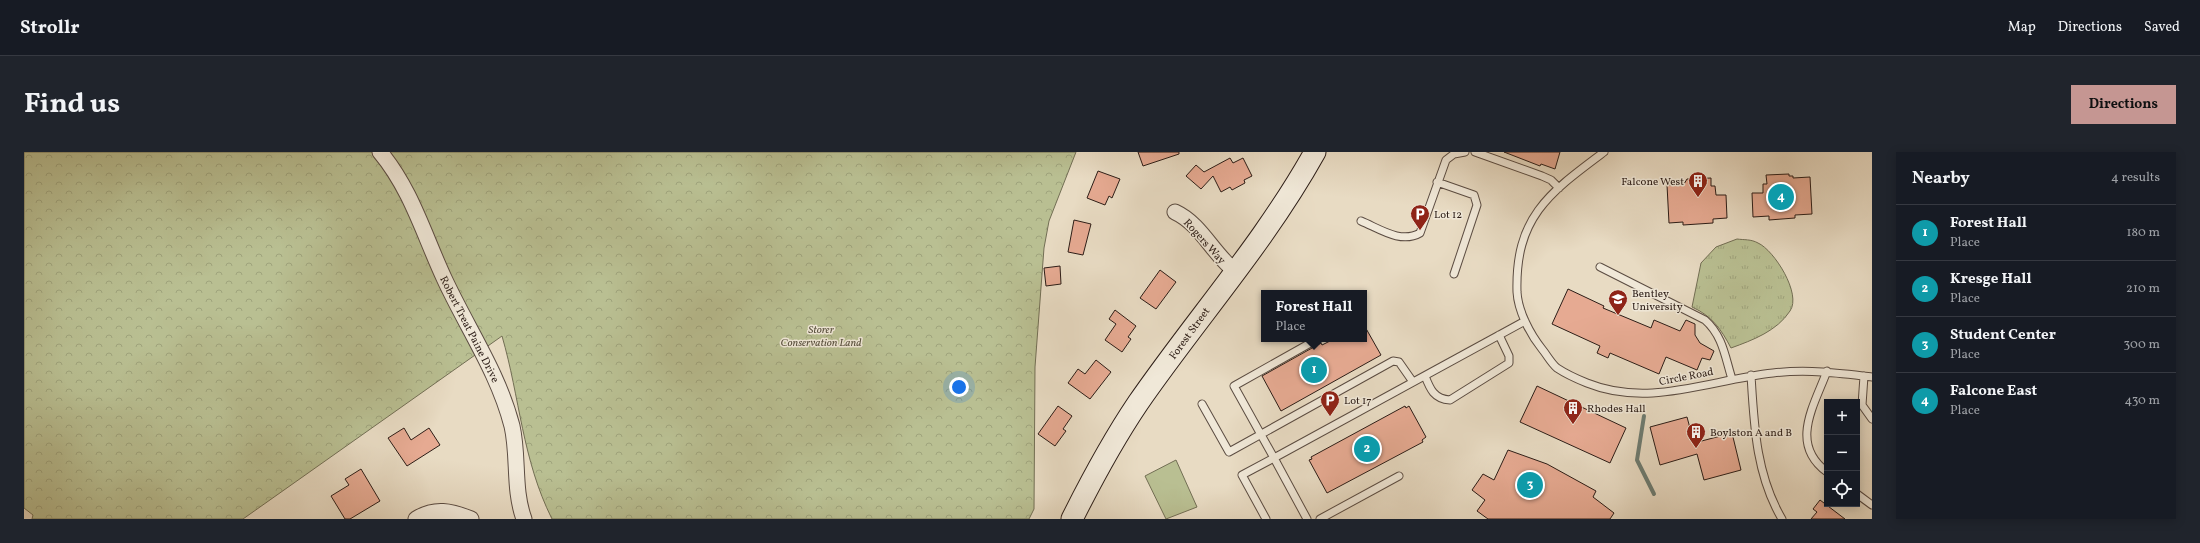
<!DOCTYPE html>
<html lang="en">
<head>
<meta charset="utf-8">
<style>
	:root { --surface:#171b24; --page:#20242c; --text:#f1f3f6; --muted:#9ea1a6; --line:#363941; --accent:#c59692 }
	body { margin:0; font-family:Vollkorn,serif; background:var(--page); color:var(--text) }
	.controls { position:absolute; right:12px; bottom:12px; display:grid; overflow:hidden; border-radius:0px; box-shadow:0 2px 10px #0003 }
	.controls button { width:36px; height:36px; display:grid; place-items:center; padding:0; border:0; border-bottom:1px solid var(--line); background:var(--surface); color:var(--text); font:20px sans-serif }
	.you { position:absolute; left:935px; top:235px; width:14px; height:14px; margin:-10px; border:3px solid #fff; border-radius:50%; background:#1a73e8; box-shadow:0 0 0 6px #1a73e833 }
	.badge { display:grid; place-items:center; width:26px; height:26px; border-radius:50%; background:var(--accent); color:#fff; font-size:13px; font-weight:700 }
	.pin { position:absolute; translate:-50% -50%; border:2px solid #fff; box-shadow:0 1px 4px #0006 }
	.popup { position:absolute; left:1237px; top:138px; width:106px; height:52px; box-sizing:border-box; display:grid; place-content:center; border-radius:0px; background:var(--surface); filter:drop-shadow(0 1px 3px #0005); font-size:13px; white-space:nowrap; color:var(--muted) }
	.popup b { font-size:15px; color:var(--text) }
	.popup::after { content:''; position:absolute; left:50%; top:100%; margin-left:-8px; border:8px solid transparent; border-top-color:var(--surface) }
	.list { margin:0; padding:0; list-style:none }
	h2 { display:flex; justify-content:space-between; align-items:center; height:52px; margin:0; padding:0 16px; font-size:17px }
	h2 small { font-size:13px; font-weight:400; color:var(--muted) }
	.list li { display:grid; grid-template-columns:26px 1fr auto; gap:12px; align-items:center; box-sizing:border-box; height:56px; padding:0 16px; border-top:1px solid var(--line) }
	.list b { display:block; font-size:15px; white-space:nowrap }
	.list p { margin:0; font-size:13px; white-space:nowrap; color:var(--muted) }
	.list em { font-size:13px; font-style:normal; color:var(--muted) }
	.icon { flex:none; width:22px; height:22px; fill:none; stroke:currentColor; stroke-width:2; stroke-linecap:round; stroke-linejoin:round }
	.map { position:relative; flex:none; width:1848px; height:367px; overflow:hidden; border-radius:0px }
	header { display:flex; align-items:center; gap:24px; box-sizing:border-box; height:56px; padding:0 20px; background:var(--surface); border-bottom:1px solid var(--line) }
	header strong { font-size:19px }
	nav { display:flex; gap:22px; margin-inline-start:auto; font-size:14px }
	.intro { display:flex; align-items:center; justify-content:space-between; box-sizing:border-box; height:96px; padding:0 24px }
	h1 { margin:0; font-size:28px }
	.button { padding:10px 18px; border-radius:0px; background:var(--accent); color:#111; font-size:14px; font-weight:700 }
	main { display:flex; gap:24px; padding:0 24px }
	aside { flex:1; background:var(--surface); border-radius:0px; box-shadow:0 2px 10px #0003 }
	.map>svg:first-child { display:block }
	.grass { fill:url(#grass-tufts); stroke:#726e54 }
	.park { fill:url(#park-crowns); stroke:#726e54 }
	.garden { fill:#b9bf92; stroke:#726e54 }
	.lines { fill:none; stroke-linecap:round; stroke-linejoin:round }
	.stream { stroke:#6d7c72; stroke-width:4 }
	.building { fill:#e6aa92; stroke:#2c1d17 }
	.lane-casing { stroke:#5b4c42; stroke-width:9 }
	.street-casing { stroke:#5b4c42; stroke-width:17 }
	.secondary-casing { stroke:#2c1d17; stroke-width:23 }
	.lane { stroke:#f0e8d8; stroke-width:7 }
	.street { stroke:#f0e8d8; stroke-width:15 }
	.secondary { stroke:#f0e8d8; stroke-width:21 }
	.labels { text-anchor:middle; stroke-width:3; stroke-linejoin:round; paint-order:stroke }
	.poi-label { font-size:11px; fill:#2c1d17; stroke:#f0e8d8; text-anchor:start }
	.street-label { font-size:11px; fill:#2c1d17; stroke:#f0e8d8 }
	.park-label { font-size:11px; font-style:italic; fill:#564e3c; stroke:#f0e8d8 }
</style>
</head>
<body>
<header>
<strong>Strollr</strong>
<nav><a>Map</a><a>Directions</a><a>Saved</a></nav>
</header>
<div class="intro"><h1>Find us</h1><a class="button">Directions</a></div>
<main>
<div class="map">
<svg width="1848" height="367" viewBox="0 0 1848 367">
	<defs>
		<pattern id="grass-tufts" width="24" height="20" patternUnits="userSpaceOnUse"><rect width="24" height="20" fill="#b9bf92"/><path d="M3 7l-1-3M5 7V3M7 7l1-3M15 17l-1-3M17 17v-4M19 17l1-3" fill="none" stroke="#9fa47d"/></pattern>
		<pattern id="park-crowns" width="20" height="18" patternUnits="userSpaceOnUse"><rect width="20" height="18" fill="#b9bf92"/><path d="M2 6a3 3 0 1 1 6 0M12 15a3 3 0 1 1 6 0" fill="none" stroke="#9fa47d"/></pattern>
	</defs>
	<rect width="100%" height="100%" fill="#e8dbc3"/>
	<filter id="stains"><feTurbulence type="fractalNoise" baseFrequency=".005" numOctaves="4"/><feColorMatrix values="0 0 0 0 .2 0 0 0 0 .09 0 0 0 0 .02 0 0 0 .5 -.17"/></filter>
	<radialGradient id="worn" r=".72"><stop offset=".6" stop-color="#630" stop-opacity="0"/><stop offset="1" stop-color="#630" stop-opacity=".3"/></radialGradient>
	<path class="grass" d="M1713,87C1720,88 1727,87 1734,91C1750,98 1778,142 1766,159C1753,179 1729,188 1707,196C1697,177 1688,164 1668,155L1677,111L1692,95Z"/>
	<path class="park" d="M0,0H1052L1025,69L1020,96L1011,215L1010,357L1005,367H528C498,307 496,246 478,184L219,367H8L9,363L0,356Z"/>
	<path class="garden" d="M1152,308L1173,355L1142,367L1121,324Z"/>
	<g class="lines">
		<path class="stream" d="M1620,264L1613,308L1630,342"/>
	</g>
	<path class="building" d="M1114,0H1155V2L1119,14Z
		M1480,0H1536L1531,17L1517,12L1516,14Z
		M1206,6L1209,11L1219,6L1228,24L1220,28L1221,31L1208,38L1206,35L1197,40L1189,24L1177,37L1162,24L1172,13L1180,20Z
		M1074,19L1096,27L1088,46L1085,44L1081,53L1063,46Z
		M1765,22V24H1769V26L1786,25L1788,62L1771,63V66L1745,68V64L1729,65L1728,41H1739V32H1743L1742,23Z
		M1687,26V34H1691L1692,43H1702L1703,66L1689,67V71L1659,73V70L1645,71L1643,33L1660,32L1663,27Z
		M1050,68L1067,72L1059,103L1044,100Z
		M1036,114L1037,132L1022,134L1020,116Z
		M1136,118L1152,130L1132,157L1116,146Z
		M1544,137L1580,154L1579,156L1627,176L1630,168L1656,179L1662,168L1671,172V183L1676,191L1690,199L1686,208L1678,206L1673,218L1642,205L1635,222L1586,201L1584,206L1573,201L1576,194L1528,172Z
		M1091,158L1112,174L1104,185L1107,187L1098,200L1081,188L1092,172L1085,167Z
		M1340,173L1357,203L1257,259L1238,224L1297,191L1298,193L1310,187H1340Z
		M1072,208L1087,220L1066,247L1044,231L1054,217L1061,222Z
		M1513,234L1602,276L1586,311L1496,270Z
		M1034,254L1048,264L1039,277L1042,279L1031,294L1014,282Z
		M1381,254L1382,256L1385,254L1402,285L1398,288L1399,290L1303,341L1285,308L1288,307L1287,305Z
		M1663,265L1670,291L1708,281L1717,318L1680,328L1673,302L1636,313L1626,275Z
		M380,276L387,288L405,276L416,293L383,314L364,286Z
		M1484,298L1523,312L1572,339L1569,345L1590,361L1586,367H1464L1453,359L1461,348L1448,338L1459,322L1470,328Z
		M337,317L356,349L326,367H321L307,344L325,333L321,327Z
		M1796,348L1821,367H1787L1793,360L1789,357Z"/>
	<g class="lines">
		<g class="lane-casing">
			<path id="lane" d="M1451,0L1518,24L1527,28L1535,36
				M1580,0C1525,41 1491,65 1493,140C1494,159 1506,182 1518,197C1523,203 1527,211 1533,216C1542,222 1553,227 1563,231C1625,256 1685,228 1749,221C1783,217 1815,221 1848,225
				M1413,30L1450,43L1453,53L1430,122
				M1337,69C1356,77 1377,92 1396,81L1422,8L1430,2L1441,0
				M1576,115L1681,168C1699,184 1701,205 1708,227
				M1290,189L1210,234L1250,306L1501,169
				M1803,219C1790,254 1765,292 1803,320
				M1727,223C1730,273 1732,323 1758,367
				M1401,224C1406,237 1410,247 1426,248L1485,211V204L1475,183
				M1840,224L1838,253L1848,267
				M1178,252L1205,300L1369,209L1375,210L1389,230
				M1833,342L1848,353
				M1242,367L1218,323L1250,306L1283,367
				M1296,367L1375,324"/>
		</g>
		<g class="street-casing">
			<path id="street" d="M356,0C387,37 400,83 420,126C443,176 474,220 488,274C495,305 489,337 500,367
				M1151,60C1177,72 1189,102 1211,119
				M392,367C411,355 427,359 447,367"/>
		</g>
		<g class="secondary-casing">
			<path id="secondary" d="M1048,367C1068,327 1089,288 1114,251C1172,167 1241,90 1291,0"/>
		</g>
		<use href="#lane" class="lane"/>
		<use href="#street" class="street"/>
		<use href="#secondary" class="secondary"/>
	</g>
	<defs>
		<g id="building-pin" transform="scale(1)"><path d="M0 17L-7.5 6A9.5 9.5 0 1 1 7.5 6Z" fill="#8f2418" stroke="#f0e8d8"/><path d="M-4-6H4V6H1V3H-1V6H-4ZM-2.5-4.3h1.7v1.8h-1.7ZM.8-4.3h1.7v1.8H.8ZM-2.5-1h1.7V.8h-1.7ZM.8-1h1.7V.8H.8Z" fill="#fff"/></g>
		<g id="parking-pin" transform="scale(1)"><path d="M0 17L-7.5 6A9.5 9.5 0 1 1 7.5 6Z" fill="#8f2418" stroke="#f0e8d8"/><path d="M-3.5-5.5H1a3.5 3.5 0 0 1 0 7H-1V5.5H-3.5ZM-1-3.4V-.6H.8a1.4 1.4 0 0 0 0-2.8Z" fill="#fff"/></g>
		<g id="university-pin" transform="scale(1)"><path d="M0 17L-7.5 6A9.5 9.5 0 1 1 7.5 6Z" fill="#8f2418" stroke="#f0e8d8"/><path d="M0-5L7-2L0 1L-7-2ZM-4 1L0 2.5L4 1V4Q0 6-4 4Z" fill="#fff"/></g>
	</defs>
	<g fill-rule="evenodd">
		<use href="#building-pin" x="1674" y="29"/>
		<use href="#parking-pin" x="1396" y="62"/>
		<use href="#university-pin" x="1594" y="147"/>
		<use href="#parking-pin" x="1306" y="248"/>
		<use href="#building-pin" x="1549" y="256"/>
		<use href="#building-pin" x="1672" y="280"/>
	</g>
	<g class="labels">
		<g class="poi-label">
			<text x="1660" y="33" text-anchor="end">Falcone West</text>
			<text x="1410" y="66">Lot 12</text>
			<text x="1608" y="145">Bentley<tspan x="1608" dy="13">University</tspan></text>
			<text x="1320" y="252">Lot 17</text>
			<text x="1563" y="260">Rhodes Hall</text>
			<text x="1686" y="284">Boylston A and B</text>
		</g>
		<g class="street-label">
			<text transform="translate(1181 89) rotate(48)" y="4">Rogers Way</text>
			<text transform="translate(446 177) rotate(63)" y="4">Robert Treat Paine Drive</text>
			<text transform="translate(1165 181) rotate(-54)" y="4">Forest Street</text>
			<text transform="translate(1662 224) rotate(-11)" y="4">Circle Road</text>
		</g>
		<g class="park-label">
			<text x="797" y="181">Storer<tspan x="797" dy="13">Conservation Land</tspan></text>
		</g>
	</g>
	<rect width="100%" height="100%" filter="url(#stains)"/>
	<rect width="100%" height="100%" fill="url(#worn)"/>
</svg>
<div class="controls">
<button>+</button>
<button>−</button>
<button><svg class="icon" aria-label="locate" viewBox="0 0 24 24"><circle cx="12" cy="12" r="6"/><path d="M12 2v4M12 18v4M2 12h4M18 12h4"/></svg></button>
</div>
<div class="you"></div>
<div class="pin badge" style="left:1290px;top:218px;background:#0f9aa8">1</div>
<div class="popup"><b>Forest Hall</b>Place</div>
<div class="pin badge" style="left:1343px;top:297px;background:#0f9aa8">2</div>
<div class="pin badge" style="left:1506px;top:333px;background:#0f9aa8">3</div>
<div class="pin badge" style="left:1757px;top:45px;background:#0f9aa8">4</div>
</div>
<aside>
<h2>Nearby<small>4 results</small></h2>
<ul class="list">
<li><span class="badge" style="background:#0f9aa8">1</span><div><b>Forest Hall</b><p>Place</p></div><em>180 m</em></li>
<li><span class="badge" style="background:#0f9aa8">2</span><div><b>Kresge Hall</b><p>Place</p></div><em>210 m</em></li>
<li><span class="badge" style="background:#0f9aa8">3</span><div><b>Student Center</b><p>Place</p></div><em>300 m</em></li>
<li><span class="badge" style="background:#0f9aa8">4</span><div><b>Falcone East</b><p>Place</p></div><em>430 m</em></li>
</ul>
</aside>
</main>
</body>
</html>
